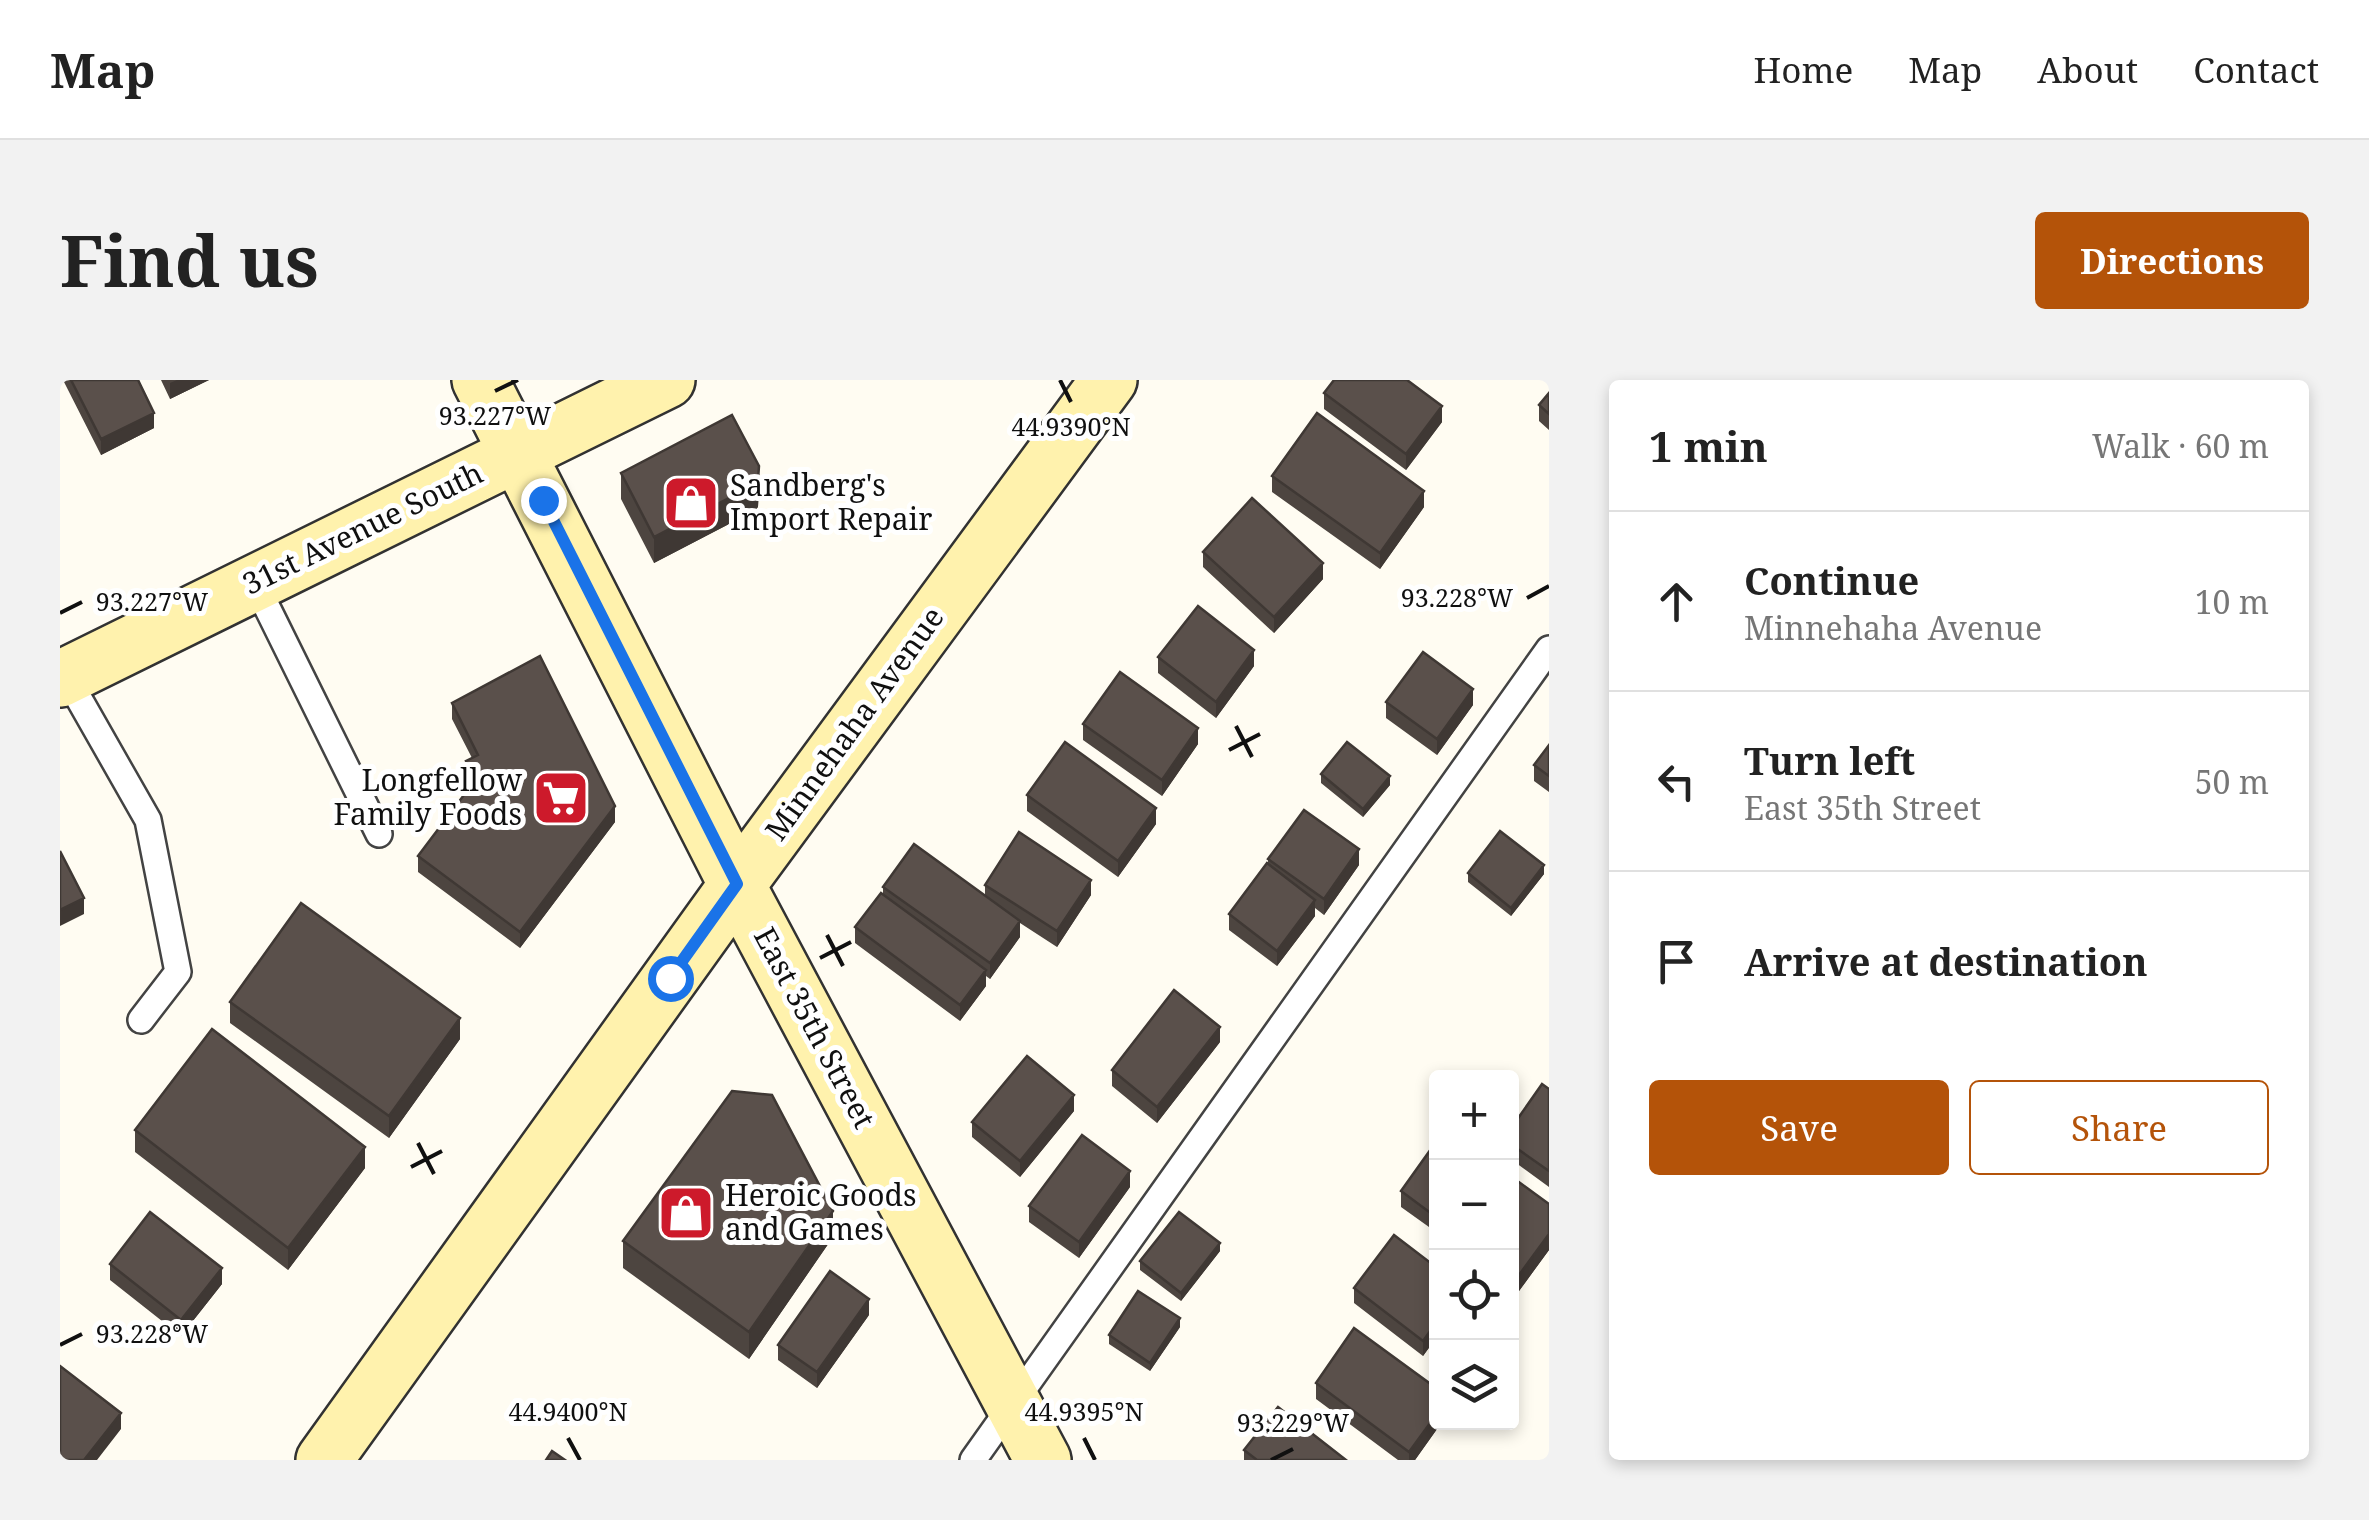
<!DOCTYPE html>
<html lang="en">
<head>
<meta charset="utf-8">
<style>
	:root { --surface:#fff; --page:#f2f2f2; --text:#222; --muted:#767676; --line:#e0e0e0; --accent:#b45309 }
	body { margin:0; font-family:"Noto Serif",serif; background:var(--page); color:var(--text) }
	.controls { position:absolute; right:30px; bottom:30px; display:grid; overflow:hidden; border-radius:10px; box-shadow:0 5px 15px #0003 }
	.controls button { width:90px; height:90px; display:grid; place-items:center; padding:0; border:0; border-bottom:2px solid var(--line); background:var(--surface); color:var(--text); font:50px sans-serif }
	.stop { position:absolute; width:30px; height:30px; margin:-22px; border:8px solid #1a73e8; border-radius:50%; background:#fff }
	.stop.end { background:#1a73e8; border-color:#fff; box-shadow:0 2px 10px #0008 }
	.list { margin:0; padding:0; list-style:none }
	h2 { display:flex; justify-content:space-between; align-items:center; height:130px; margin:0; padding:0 40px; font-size:42px }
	h2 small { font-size:32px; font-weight:400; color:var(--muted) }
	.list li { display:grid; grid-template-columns:65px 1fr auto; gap:30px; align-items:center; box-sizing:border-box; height:180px; padding:0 40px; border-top:2px solid var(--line) }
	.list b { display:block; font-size:38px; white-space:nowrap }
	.list p { margin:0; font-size:32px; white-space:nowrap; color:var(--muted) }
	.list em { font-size:32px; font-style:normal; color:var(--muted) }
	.actions { display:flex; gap:20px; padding:30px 40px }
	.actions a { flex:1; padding:22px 0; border:2px solid var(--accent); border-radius:10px; text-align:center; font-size:35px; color:var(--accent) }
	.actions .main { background:var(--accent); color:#fff }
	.icon { flex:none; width:55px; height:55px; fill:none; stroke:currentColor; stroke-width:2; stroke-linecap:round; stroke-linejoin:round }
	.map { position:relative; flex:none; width:1489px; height:1080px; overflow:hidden; border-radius:10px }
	header { display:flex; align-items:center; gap:60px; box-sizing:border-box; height:140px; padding:0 50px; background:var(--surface); border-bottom:2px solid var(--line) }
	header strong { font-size:48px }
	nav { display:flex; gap:55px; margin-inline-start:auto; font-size:35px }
	.intro { display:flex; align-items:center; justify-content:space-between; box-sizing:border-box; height:240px; padding:0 60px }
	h1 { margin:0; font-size:70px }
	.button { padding:25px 45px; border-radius:10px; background:var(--accent); color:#fff; font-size:35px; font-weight:700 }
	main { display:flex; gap:60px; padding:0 60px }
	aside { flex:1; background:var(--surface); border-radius:10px; box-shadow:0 5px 15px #0003 }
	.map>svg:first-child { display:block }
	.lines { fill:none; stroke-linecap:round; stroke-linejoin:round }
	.lane-casing { stroke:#434343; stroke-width:30 }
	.secondary-casing { stroke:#323232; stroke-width:60 }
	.lane { stroke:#fff; stroke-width:25 }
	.secondary { stroke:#fff2ad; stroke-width:55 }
	.wall { fill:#4d4540 }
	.shaded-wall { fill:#3f3834 }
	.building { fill:#5a504b; stroke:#3f3834; stroke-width:2.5 }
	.route { stroke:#1a73e8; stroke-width:12 }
	.ticks { fill:none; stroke:#101010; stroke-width:4 }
	.labels { text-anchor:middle; stroke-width:10; stroke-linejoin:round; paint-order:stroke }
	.poi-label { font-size:30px; fill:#101010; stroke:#fff; text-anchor:start }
	.street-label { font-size:30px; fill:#101010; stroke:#fff }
	.ticks-label { font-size:25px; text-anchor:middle; fill:#101010; stroke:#fff; stroke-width:10; stroke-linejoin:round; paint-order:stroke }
</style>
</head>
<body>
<header>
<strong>Map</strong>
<nav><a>Home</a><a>Map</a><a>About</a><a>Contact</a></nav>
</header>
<div class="intro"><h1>Find us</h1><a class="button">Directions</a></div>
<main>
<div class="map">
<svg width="1489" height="1080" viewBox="0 0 1489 1080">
	<rect width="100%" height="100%" fill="#fffcf2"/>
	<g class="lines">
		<g class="lane-casing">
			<path id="lane" d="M195,203L319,454
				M6,296L88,440L118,592L81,640
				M913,1080L1489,269"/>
		</g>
		<g class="secondary-casing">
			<path id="secondary" d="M420,0L677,505L983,1080
				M0,299L607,0
				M264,1080L677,505L1049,0"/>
		</g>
		<use href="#lane" class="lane"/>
		<use href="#secondary" class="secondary"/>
	</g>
	<path class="wall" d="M3,0H78L94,48L41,75Z
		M101,0H149L110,19Z
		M1264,13L1382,42L1346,90L1264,29Z
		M1489,13V50L1479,41V25Z
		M561,93L699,112L698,127L694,131L594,183L561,119Z
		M1212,96L1364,127L1320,189L1212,112Z
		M1143,172L1263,199L1214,253L1143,187Z
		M1098,277L1194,286L1156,338L1098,293Z
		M1326,322L1413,325L1377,375L1326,338Z
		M392,323L555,442L460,568L358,492V476L411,405L406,396V381L412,378L392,339Z
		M1023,344L1138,364L1102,416L1023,360Z
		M1489,365V412L1474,401V385Z
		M1261,394L1330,405L1303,437L1261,403Z
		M967,415L1096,444L1058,497L967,431Z
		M1208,479L1299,485L1264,535L1255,528V536L1217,586L1169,550V534L1208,484Z
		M1408,493L1484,494L1451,536L1408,502Z
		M925,505L1031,515L997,567L960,543V557L930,599L926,596V606L900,641L795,563V547L823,514V507L925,516Z
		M170,622L400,659L329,758L170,643Z
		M1160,662L1097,743L1052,706V690Z
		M1489,709V807L1452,780V747Z
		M1014,731L960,797L912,757V742Z
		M75,750L305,788L228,890L75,772Z
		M1376,762V852L1341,827V811Z
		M1452,797L1489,824V870L1459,911L1452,906Z
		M1070,807L1019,878L969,842V826Z
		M773,857L689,979L563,888V861Z
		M1160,871L1121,921L1080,890V881Z
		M50,884L162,904L121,956L50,900Z
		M1376,887V958L1363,976L1294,923V908Z
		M809,935L757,1008L718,980V965Z
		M1120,947L1090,991L1049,964V955Z
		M1256,1003L1382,1042L1355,1080H1338L1256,1019Z
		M1184,1070L1286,1080H1184Z"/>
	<path class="shaded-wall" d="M117,0H149L110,19V3Z
		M1382,26V42L1346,90V74Z
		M94,33V48L41,75V59Z
		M699,86L698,127L694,131L594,183V157Z
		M1364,111V127L1320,189V173Z
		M1263,183V199L1214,253V237Z
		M1194,270V286L1156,338V322Z
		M1413,309V325L1377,375V359Z
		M1138,348V364L1102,416V400Z
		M1330,396V405L1303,437V429Z
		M555,426V442L460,568V552Z
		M1096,428V444L1058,497V481Z
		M1299,469V485L1264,535V519Z
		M1484,485V494L1451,536V528Z
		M1031,500V515L997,567V551Z
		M24,518V534L0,546V530Z
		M1255,520V536L1217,586V571Z
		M960,541V557L930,599V583Z
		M926,590V606L900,641V625Z
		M400,638V659L329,758V736Z
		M1160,647V662L1097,743V727Z
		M1014,715V731L960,797V781Z
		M305,767V788L228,890V868Z
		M1070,791V807L1019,878V862Z
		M773,831V857L689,979V952Z
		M1489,854V870L1459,911V895Z
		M1160,863V871L1121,921V913Z
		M162,888V904L121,956V940Z
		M809,919V935L757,1008V992Z
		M1120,938V947L1090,991V983Z
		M1376,943V958L1363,976V961Z
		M61,1033V1049L37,1080H24Z
		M1376,1035V1042H1382L1355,1080H1349V1072Z"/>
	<path class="building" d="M11,0H78L94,33L41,59Z
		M1274,0H1347L1382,26L1346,74L1264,13Z
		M1489,13V34L1479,25Z
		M1257,33L1364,111L1320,173L1212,96Z
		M672,35L699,86L698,100L694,105L594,157L561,93Z
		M1192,118L1263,183L1214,237L1143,172Z
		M1138,226L1194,270L1156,322L1098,277Z
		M1363,272L1413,309L1377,359L1326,322Z
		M480,276L555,426L460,552L358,476L416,399L406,381L418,375L392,323Z
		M1060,292L1138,348L1102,400L1023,344Z
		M1005,362L1096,428L1058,481L967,415Z
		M1287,362L1330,396L1303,429L1261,394Z
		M1489,365V396L1474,385Z
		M1244,430L1299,469L1264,519L1208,479Z
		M1440,451L1484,485L1451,528L1408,493Z
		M959,452L1031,500L997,551L925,505Z
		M854,464L960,541L930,583L823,507Z
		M0,471L24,518L0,530Z
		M1207,483L1255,520L1217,571L1169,534Z
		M821,513L926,590L900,625L795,547Z
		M241,523L400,638L329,736L170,622Z
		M1114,610L1160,647L1097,727L1052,690Z
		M152,649L305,767L228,868L75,750Z
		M967,676L1014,715L960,781L912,742Z
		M1482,704L1489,709V791L1452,765V747Z
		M672,711L712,715L773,831L689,952L563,861Z
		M1022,755L1070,791L1019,862L969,826Z
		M1376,762V837L1341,811Z
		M1452,797L1489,824V854L1459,895L1452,890Z
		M90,832L162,888L121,940L50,884Z
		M1119,832L1160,863L1121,913L1080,881Z
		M1334,855L1376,887V943L1363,961L1294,908Z
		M770,891L809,919L757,992L718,965Z
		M1078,911L1120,938L1090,983L1049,955Z
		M1294,948L1376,1008V1035L1349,1072L1256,1003Z
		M0,986L61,1033L24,1080H0Z
		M1218,1027L1286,1080H1197L1184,1070Z
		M492,1071L505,1080H486Z"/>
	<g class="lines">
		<path class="route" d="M483,120L677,504L610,598"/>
	</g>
	<path class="ticks" d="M1000,0L1011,22M435,11L458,0M1467,218L1489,206M0,233L22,222M1176,346L1192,377M1169,370L1200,354M767,555L783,586M760,578L791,562M358,763L374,794M351,787L382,771M0,965L22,954M508,1058L520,1080M1024,1058L1035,1080M1211,1080L1233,1069"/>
	<defs>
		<g id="shop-square" transform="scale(2.875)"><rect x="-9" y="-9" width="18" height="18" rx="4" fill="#cd1a2b" stroke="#fff"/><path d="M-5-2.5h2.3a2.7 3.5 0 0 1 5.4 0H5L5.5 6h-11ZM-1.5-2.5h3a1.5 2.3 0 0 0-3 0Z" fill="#fff"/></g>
		<g id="supermarket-square" transform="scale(2.875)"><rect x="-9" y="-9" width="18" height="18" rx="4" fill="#cd1a2b" stroke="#fff"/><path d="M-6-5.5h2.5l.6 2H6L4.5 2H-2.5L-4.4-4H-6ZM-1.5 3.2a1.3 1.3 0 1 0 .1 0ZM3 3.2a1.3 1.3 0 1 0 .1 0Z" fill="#fff"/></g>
	</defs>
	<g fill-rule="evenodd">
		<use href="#shop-square" x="631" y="123"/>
		<use href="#supermarket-square" x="501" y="418"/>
		<use href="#shop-square" x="626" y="833"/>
	</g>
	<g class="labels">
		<g class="poi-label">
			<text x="670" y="116">Sandberg's<tspan x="670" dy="34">Import Repair</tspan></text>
			<text x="462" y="411" text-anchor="end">Longfellow<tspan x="462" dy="34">Family Foods</tspan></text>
			<text x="665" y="826">Heroic Goods<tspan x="665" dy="34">and Games</tspan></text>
		</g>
		<g class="street-label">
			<text transform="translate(303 149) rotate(-26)" y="10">31st Avenue South</text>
			<text transform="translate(795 344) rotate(-54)" y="10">Minnehaha Avenue</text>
			<text transform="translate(754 648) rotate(62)" y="10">East 35th Street</text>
		</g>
	</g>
	<g class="ticks-label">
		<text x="435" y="45">93.227°W</text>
		<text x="1011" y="56">44.9390°N</text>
		<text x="1397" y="227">93.228°W</text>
		<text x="92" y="231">93.227°W</text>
		<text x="92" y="963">93.228°W</text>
		<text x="508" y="1041">44.9400°N</text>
		<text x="1024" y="1041">44.9395°N</text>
		<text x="1233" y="1052">93.229°W</text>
	</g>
</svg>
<div class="controls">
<button>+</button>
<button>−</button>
<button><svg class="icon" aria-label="locate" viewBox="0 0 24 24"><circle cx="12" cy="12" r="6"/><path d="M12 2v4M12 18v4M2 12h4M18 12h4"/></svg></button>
<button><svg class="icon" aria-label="layers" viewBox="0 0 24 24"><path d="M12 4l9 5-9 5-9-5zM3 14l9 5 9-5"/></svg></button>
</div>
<div class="stop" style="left:610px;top:598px"></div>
<div class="stop end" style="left:483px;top:120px"></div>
</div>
<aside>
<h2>1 min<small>Walk · 60 m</small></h2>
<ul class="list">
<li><svg class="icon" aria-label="ahead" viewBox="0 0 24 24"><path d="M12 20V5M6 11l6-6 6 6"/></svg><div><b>Continue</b><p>Minnehaha Avenue</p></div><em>10 m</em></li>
<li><svg class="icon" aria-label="left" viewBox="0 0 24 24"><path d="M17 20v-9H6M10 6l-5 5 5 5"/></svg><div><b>Turn left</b><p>East 35th Street</p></div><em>50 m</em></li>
<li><svg class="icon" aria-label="arrive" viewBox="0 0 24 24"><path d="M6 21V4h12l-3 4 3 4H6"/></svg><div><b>Arrive at destination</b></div></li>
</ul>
<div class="actions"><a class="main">Save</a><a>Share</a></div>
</aside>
</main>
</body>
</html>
